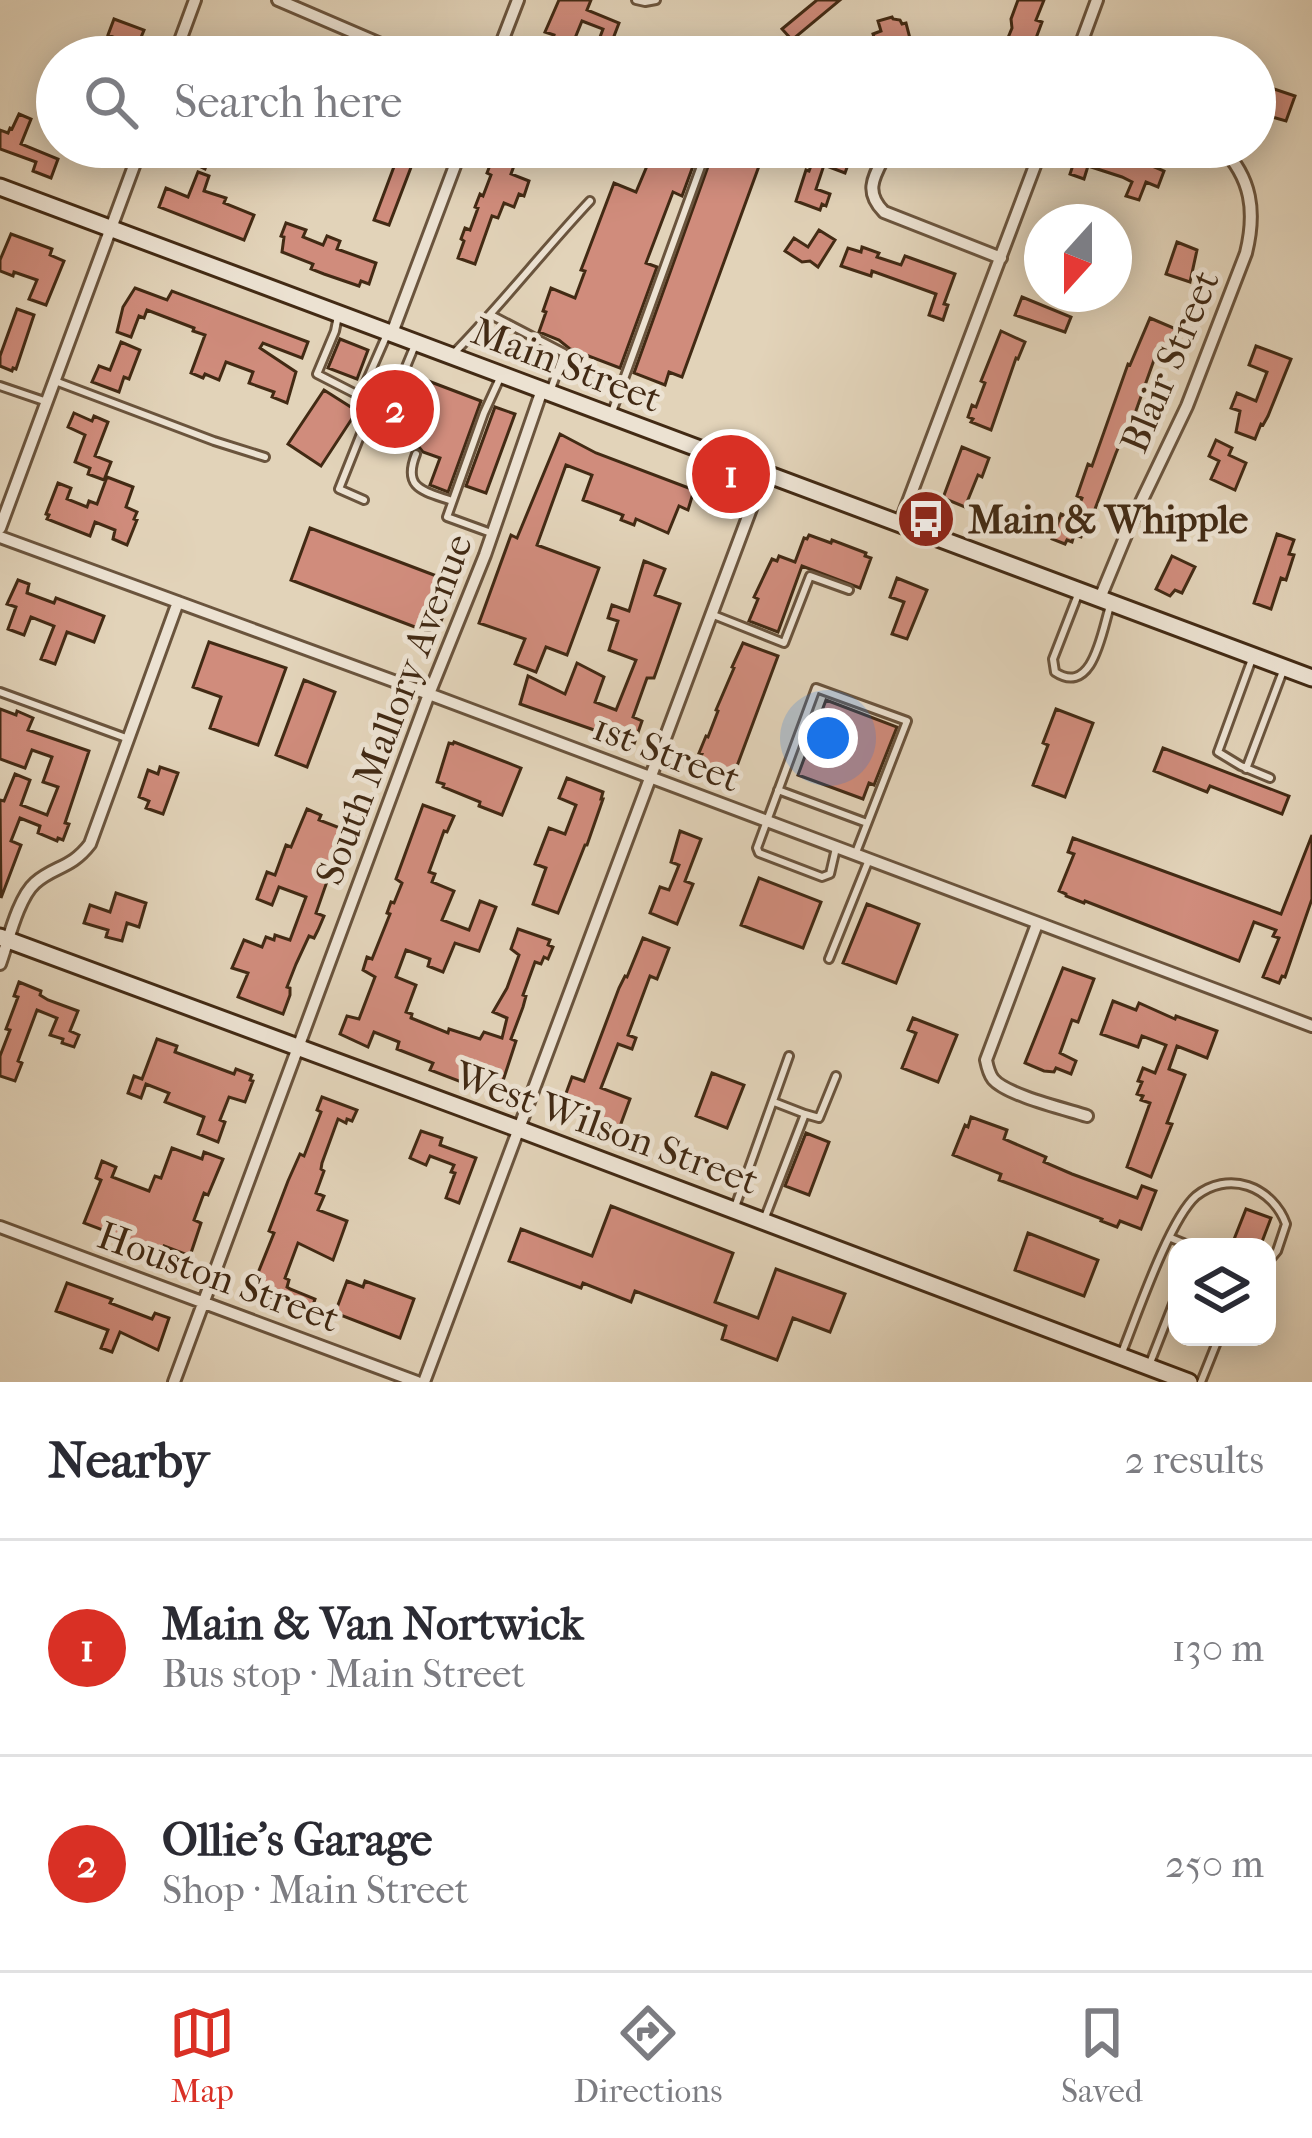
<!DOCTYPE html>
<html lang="en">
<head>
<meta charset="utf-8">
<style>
	:root { --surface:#fff; --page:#f7f7f7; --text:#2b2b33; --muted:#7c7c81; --line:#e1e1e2; --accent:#d93025 }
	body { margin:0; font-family:"IM FELL French Canon",serif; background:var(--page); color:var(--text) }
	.controls { position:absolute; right:36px; bottom:36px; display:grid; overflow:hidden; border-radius:24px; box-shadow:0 6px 30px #0003 }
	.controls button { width:108px; height:108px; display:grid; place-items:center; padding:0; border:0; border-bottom:3px solid var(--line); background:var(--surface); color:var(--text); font:60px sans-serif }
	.compass { position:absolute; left:1024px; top:204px; width:108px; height:108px; border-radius:50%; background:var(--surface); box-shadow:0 6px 30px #0003; rotate:201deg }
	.you { position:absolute; left:828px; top:738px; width:42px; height:42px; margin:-30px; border:9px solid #fff; border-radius:50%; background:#1a73e8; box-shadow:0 0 0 18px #1a73e833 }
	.badge { display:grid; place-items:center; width:78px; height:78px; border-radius:50%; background:var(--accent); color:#fff; font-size:39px; font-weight:700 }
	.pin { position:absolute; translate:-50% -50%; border:6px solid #fff; box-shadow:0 3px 12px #0006 }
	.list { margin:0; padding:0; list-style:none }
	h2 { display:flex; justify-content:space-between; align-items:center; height:156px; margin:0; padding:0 48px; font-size:51px }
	h2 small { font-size:39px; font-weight:400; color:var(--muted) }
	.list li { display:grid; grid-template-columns:78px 1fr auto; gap:36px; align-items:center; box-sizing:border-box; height:216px; padding:0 48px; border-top:3px solid var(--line) }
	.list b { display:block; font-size:45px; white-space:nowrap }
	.list p { margin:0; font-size:39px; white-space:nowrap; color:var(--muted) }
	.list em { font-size:39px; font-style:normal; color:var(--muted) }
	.icon { flex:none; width:66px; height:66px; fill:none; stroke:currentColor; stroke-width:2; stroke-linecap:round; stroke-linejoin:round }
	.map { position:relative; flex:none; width:1312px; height:1382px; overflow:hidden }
	.search { position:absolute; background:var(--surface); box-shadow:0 6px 30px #0003; left:36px; right:36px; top:36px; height:132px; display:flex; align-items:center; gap:30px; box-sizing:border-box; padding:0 42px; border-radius:66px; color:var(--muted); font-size:45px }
	.sheet { height:588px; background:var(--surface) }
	nav { display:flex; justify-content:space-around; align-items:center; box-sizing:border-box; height:168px; border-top:3px solid var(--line); background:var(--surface); font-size:33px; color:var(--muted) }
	nav a { display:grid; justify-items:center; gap:6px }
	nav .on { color:var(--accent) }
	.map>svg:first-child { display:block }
	.building { fill:#d08c7c; stroke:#422a14; stroke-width:3 }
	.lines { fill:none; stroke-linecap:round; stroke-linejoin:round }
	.lane-casing { stroke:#6a543d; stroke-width:12 }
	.street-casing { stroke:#6a543d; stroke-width:16 }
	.secondary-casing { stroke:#422a14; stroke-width:21 }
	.lane { stroke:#ece2d2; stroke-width:6 }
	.street { stroke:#ece2d2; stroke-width:10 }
	.secondary { stroke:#ece2d2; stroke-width:15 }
	.labels { text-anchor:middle; stroke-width:10; stroke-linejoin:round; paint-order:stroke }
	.street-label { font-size:39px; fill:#422a14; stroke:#ece2d2 }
	.poi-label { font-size:39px; font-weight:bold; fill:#422a14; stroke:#ece2d2; text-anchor:start }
</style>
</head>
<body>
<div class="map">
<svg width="1312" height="1382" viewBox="0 0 1312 1382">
	<rect width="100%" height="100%" fill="#e2d3b9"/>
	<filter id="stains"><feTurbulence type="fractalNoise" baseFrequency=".00167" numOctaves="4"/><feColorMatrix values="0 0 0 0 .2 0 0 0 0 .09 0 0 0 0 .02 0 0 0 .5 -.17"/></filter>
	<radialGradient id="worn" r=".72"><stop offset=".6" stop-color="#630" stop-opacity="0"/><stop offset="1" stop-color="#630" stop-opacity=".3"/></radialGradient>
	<path class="building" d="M559,0H591L587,10L619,23L606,57L594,53L603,29L582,21L573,43L568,41L564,49L551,44L554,35L545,32Z
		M817,0H840L792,40L782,29Z
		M1018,0H1044L1036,20L1042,22L1029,57H1000L1012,28L1011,19Z
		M892,17L893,19L900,20L902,24L906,23L913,50L898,54V57H880L873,34L881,31L878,21Z
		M114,19L144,30L133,57H111L118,39L108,35Z
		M1258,80L1269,84L1268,87L1295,96L1286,121L1255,112V88Z
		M19,114L31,119L21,144L58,159L51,178L33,171L36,162L0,149V130L8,133L10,128L12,129Z
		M159,147H231L245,152L241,164L211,153L205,169Z
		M497,147H521L511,174L529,181L524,196L519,194L514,207L504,203L498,218L492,216L475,264L458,258L464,241L461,239L465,228L470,230L478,208L475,207L480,194L483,196L491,175L487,173Z
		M655,147H700L682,196L673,192L646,263L657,267L620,368L570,349L559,340L539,332L546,312L543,311L551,288L575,298L585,271L581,270L614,183L636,192Z
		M715,147H741L763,155L682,377L669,372L665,385L634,373Z
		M818,147H841L838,154L850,159L845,173L824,165L816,189L830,194L826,206L822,204L820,210L796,201L806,170L809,171Z
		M1088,147H1104L1154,162L1152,166L1164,171L1158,187L1146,182L1139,200L1126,196L1132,182L1122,177L1088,166L1084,179L1070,174L1075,159L1083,162Z
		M398,156L413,162L389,225L374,220Z
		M198,172L209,176L204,191L226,198L224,203L254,215L244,240L159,207L166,188L188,197Z
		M286,223L306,230L303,237L323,245L327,236L340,241L337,249L376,263L369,284L361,281L359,286L324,274L311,269L313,264L282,252L284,237L281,236Z
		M819,230L835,240L818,267L810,261L802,262L785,251L794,238L808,247Z
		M11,234L52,249L50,255L64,261L46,305L29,299L37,280L14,272L13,276L0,271V260Z
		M1177,242L1197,250L1190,282L1166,274Z
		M862,247L879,253L877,257L901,265L905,256L955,274L944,304L948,305L943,320L929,315L936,294L872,271L871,276L841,266L848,248L861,252Z
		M135,288L167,300L172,291L308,342L302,358L263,343L260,348L296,372L287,403L272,397L274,392L249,383L253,372L226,362L219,380L205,374L203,378L191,373L205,335L193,331L194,328L147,310L144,318L139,316L131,337L117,332L123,307Z
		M1022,297L1071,317L1065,332L1015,315Z
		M17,309L34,315L16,369L13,368L12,371L0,366V356Z
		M1150,318L1176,329L1168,349L1159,346L1128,433L1125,432L1116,453L1086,533L1083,532L1081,537L1074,535L1072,542L1067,540L1065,544L1052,539L1061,514L1074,519L1082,498L1077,496L1088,464L1092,466L1128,364L1130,365Z
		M1001,331L1025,342L1018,359L1016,358L991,430L971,422L973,419L968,417L972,405L976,407L985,383L981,381Z
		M340,339L368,350L357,379L328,368Z
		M121,342L140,350L129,379L124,377L119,392L92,382L99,366L110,370Z
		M1256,346L1291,359L1268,416L1263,425L1261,424L1255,439L1236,432L1240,411L1231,408L1237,393L1256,401L1267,372L1249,365Z
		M423,379L481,401L448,492L430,485L440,458L423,452L419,447L411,448L400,444L404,433L374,422L388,385L417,395Z
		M324,390L357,411L321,466L288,444Z
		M495,407L515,414L486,493L466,486Z
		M74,413L92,421L94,416L108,422L95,456L111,462L104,480L88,474L90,468L75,462L85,435L68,427Z
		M560,434L596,453L694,490L688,510L679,506L668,533L636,519L634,525L621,520L623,515L583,500L592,475L566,465L537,545L599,568L567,655L546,647L536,672L515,664L525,639L479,623L511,535L517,538Z
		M1216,440L1232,448L1229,455L1246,463L1235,490L1211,479L1219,461L1209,456Z
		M962,447L989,458L982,477L978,475L965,507L943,498Z
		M107,477L133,487L126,507L137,512L134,519L137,520L127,545L113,539L115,530L95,522L90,536L47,519L49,515L46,514L58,483L71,488L67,499L87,507L89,501L97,504Z
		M310,528L455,583L436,635L291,580Z
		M1277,534L1294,540L1289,554L1294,555L1286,580L1281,578L1271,609L1254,603Z
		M809,535L831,543L832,540L866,553L865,556L871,558L860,588L802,566L778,632L749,621L758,599L754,597L772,559L777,561L779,556L795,562L804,538L807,539Z
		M1172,556L1195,567L1182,593L1175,590L1170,596L1156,589Z
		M644,561L665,569L655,595L680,604L654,678H647L633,717L642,721L634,744L520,704L528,676L565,694L577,663L604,677L595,702L616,710L636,660L609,650L618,621L608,618L612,605L629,611Z
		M897,578L927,590L907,639L892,634L904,602L890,597Z
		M18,580L29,584L27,593L54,603L56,598L104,616L94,642L67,632L55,664L41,659L54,626L31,617L24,635L8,629L16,607L7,604Z
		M209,642L286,668L258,745L210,728L221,697L193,687Z
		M743,643L778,656L734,774L699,761L702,754L699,753L706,736L708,737L718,711L716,710L734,668L732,667Z
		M304,680L335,692L307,767L276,755Z
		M826,700L897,727L874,785L869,783L863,799L798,775Z
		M0,709L16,715L17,711L33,718L28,730L89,751L65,823L69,824L63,840L58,838L57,841L38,833L40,826L20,818L11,841L21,845L1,898L0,800L4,801L15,774L30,780L21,805L47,815L58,787L43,782L52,757L32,750L25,768L0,759Z
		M1056,709L1093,723L1065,797L1033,785L1048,745L1043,743Z
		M454,742L521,768L502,815L479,806L480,802L443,787L444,784L437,782L449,743L453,744Z
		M1163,748L1289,796L1282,814L1210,786L1207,792L1154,771Z
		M160,767L178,773L163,814L146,808L149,801L139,797L148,770L158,774Z
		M567,778L603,792L601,799H603L587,845H585L558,913L533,904L546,868L535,864L549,828L565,834L576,805L559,798Z
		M423,805L454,816L447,832L444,831L429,872L435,874L432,882L454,891L442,920L469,930L480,901L496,907L479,951L455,943L443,972L428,966L430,959L406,950L396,977L416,985L406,1012L412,1014L411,1018L448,1033L449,1029L480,1039L484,1032L502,1038L507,1018L493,1012L507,988L519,955L511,949L518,929L550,940L548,945L553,947L548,959L544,957L541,964L535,962L523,995L526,996L523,1007L511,1039L516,1041L498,1096L430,1070L433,1063L397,1049L399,1042L374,1032L368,1047L340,1034L347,1016L359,1019L375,977L363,970L367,957L372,959L390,914L387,913L391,902L394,903L402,883L396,879Z
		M307,809L321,815L319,820L345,830L316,913L324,916L318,930L314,938L309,936L296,964L287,987L290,988V995L283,1014L238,997L248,973L232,968L244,940L262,947L266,937L274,940L275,935L290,940L306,897L279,887L272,905L257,899L267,872L275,875L286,845L291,847Z
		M680,831L701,839L685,881L693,884L677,924L650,913L660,887L669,890L679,865L671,862Z
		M1312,835V899L1285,977L1282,976L1279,983L1263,977L1279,938L1273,936L1276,930L1254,922L1239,961L1085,901L1084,903L1066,896V894L1059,891L1074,854L1068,852L1073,838L1281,914Z
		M759,878L821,902L803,948L741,925Z
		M116,893L146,903L139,927L127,923L122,941L106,937L108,930L84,923L90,905L110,912Z
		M867,904L919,924L896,983L843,963Z
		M643,938L669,948L657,979L650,976L628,1035L636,1038L632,1049L618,1044L601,1088L630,1099L619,1129L561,1107L572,1077L584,1081L619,988L625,976L627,977Z
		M1063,968L1094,979L1078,1022L1072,1020L1060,1053L1076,1061L1071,1074L1056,1068L1054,1072L1044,1071L1025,1063Z
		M19,982L41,991L40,995L48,1000L78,1011L70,1031L79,1035L74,1047L62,1043L63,1039L50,1035L57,1018L37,1010L18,1061L22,1063L15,1081L0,1076V1056L10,1030L6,1029L18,997L14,996Z
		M1113,1001L1136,1010L1139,1003L1175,1019L1176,1016L1217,1031L1207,1058L1177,1046L1169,1069L1185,1075L1167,1123L1172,1124L1151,1177L1127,1167L1150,1103L1141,1100L1143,1096L1137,1094L1142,1082L1138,1081L1143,1068L1155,1073L1166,1045L1142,1036L1138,1047L1101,1034Z
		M913,1018L957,1035L938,1082L902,1068L916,1033L908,1030Z
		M157,1039L177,1046L175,1052L234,1074L236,1069L252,1075L250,1080L253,1081L245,1102L229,1097L220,1120L225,1122L218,1142L198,1134L204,1117L165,1102L169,1093L146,1084L141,1098L128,1093L134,1076L142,1079Z
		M712,1073L744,1085L727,1128L696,1116Z
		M322,1097L357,1110L352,1121L347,1119L346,1123L338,1119L322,1163L321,1169L324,1171L316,1193L324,1196L318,1210L347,1221L333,1260L298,1243L285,1278L289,1280L287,1287L290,1289L315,1299L311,1311L248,1289L255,1272L258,1273L274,1233L269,1231L288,1181L300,1154L304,1156L321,1112L317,1110Z
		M971,1117L1007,1130L1004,1139L1046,1157L1044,1162L1072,1174L1137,1198L1142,1186L1156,1191L1141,1229L1120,1221L1117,1227L1101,1221L1102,1219L999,1180L1001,1174L953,1155L965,1125L968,1127Z
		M421,1131L442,1138L440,1145L476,1158L459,1203L446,1198L455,1173L451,1172L454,1165L430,1156L426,1165L410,1158Z
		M806,1133L829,1142L809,1195L785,1186Z
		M172,1148L202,1159L204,1152L223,1159L208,1195L204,1193L194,1220L201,1223L190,1256L164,1246L161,1252L84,1223L101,1180L96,1178L102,1161L116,1167L112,1177L149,1191L155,1176L161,1178Z
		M611,1206L733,1253L715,1302L758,1318L776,1269L845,1294L830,1332L793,1318L777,1360L722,1339L726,1326L635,1291L631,1302L583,1283L581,1288L509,1261L521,1229L592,1256Z
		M1246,1209L1271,1218L1260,1247H1231Z
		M1028,1233L1098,1260L1084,1296L1015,1270Z
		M347,1281L363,1287L365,1281L414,1299L400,1338L335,1313Z
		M67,1283L112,1299L110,1303L152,1319L155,1313L169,1318L158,1350L120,1332L112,1352L101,1348L108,1330L56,1311Z"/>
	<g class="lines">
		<g class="lane-casing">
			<path id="lane" d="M636,0L645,2L656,0
				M491,315L564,353L551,389
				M338,316L335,331L317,374L360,396L388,332
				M454,353C502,304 543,251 590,201
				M55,381L214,441L265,457
				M0,386L47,402
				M612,412L708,147
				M416,454C402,489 424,491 452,501
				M364,500L339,489L384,376L403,374L415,345
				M491,533L447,517L484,413L500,378
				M1079,592L1053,659L1055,672C1093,697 1102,631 1110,606
				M711,614L784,643L810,576L849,590
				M1252,659L1218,752L1241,766L1270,778
				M0,692L126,738
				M1246,769L1283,671
				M778,790L867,823
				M836,848L830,874L822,877L759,853L757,848L816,688L907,721L855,855
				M829,959L868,862
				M805,1114L819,1118L836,1076
				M735,1207L789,1056
				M764,1220L805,1114L774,1102
				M1171,1238L1193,1247
				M1121,1355C1136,1318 1169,1220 1196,1196C1211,1184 1230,1180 1248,1186C1266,1192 1280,1207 1286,1224L1277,1251L1267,1263
				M1150,1363L1177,1294
				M1201,1382L1219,1337"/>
		</g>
		<g class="street-casing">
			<path id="street" d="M278,0L411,57
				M174,57L195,0
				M496,57L518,0
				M1076,57L1097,0
				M889,147C877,173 861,189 884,212L1001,258
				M392,333L462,147
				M900,523L1042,147
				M0,528L141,147
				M0,537L429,694L1312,1026
				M1100,598L1131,523L1187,406L1246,253C1256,212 1252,178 1221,147
				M1037,924L986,1060C987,1065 990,1075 993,1079C1006,1095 1065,1109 1087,1116
				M0,964C8,942 18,898 35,883C54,866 71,869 90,844L178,602
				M0,1227L417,1382
				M174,1382L429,694L485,555L542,390
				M424,1382L764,474"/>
		</g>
		<g class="secondary-casing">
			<path id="secondary" d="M0,187L1312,678
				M0,937L519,1129L1189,1382"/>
		</g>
		<use href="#lane" class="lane"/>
		<use href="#street" class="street"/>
		<use href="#secondary" class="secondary"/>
	</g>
	<defs>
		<g id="bus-disc" transform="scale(3)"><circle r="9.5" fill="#8f2418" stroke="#ece2d2"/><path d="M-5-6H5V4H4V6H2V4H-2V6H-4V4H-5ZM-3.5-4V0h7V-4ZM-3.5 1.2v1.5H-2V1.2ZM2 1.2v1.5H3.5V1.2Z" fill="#fff"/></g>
	</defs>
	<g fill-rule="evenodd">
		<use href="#bus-disc" x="926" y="519"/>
	</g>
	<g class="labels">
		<g class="street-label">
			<text transform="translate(1169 361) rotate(-67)" y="14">Blair Street</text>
			<text transform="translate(567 364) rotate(21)" y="14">Main Street</text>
			<text transform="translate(393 709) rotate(-69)" y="14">South Mallory Avenue</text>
			<text transform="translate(667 752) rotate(21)" y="14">1st Street</text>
			<text transform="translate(607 1127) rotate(20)" y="14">West Wilson Street</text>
			<text transform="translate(219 1276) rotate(20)" y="14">Houston Street</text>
		</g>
		<g class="poi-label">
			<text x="968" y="533">Main &amp; Whipple</text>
		</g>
	</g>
	<rect width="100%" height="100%" filter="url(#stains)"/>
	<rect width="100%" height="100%" fill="url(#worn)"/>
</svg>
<div class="controls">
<button><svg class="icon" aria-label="layers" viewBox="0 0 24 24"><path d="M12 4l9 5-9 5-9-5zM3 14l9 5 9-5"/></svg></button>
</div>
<svg class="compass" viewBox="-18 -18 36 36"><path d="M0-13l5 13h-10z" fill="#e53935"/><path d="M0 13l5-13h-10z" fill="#7c7c81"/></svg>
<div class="you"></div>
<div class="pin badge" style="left:731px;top:474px">1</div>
<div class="pin badge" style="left:395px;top:409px">2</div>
<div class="search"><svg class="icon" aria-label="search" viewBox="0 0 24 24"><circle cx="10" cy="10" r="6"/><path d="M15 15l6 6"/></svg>Search here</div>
</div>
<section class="sheet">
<h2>Nearby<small>2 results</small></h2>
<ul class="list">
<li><span class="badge">1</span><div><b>Main &amp; Van Nortwick</b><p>Bus stop · Main Street</p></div><em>130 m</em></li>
<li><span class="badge">2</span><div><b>Ollie's Garage</b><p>Shop · Main Street</p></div><em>250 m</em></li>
</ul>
</section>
<nav>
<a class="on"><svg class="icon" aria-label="map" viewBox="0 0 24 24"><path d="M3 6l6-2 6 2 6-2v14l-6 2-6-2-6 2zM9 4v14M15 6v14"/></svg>Map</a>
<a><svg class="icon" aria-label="directions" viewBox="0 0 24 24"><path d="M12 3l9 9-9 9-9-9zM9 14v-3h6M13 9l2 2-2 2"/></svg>Directions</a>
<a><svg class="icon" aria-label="saved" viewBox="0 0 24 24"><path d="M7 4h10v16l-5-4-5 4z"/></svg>Saved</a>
</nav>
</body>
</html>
